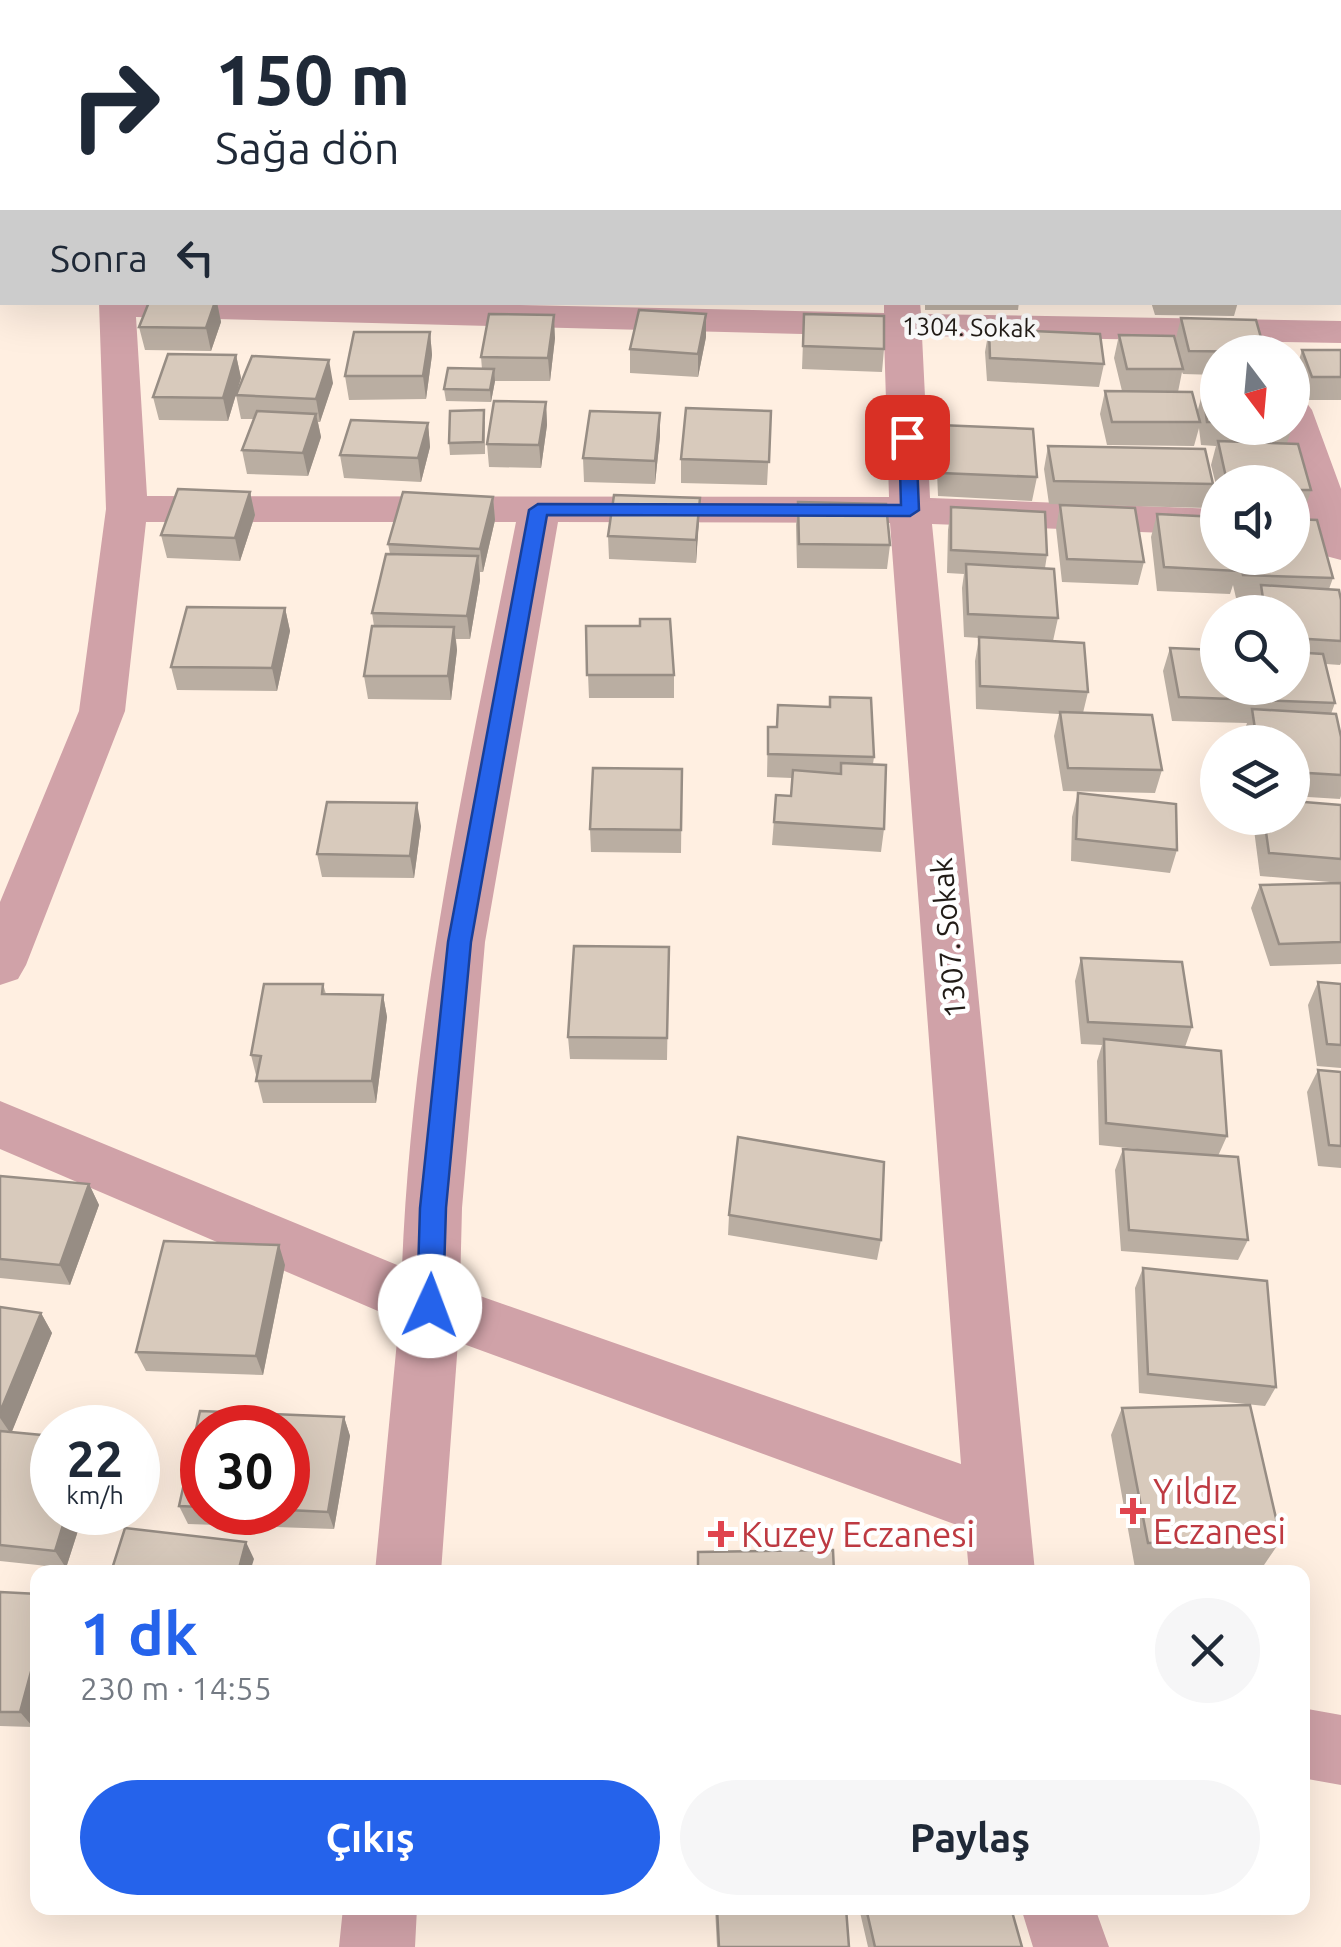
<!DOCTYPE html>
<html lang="tr">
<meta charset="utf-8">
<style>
body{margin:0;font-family:Ubuntu,sans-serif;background:#f6f6f7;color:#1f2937;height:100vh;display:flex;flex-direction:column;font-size:38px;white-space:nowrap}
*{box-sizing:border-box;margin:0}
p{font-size:32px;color:#747a83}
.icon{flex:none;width:55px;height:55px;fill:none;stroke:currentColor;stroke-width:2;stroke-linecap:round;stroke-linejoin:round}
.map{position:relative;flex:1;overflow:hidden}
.drawer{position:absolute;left:30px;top:1565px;width:1280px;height:350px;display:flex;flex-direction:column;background:#fff;border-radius:20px;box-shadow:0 10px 40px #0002}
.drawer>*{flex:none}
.hud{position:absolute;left:0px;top:0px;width:1342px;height:305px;box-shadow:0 10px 40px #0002;background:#fff;color:#1f2937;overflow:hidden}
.needle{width:65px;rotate:164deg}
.fabs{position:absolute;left:1200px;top:335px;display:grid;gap:20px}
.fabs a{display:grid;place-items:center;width:110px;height:110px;border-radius:50%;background:#fff;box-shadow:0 10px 40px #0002;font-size:50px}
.speed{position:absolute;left:30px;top:1405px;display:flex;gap:20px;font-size:50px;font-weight:700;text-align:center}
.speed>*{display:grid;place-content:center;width:130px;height:130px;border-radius:50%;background:#fff;box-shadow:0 10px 40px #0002;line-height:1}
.speed small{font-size:25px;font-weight:400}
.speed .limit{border:15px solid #d22;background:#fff;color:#111}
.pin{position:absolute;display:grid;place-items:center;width:85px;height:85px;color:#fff;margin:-42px;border-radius:20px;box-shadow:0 5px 15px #0006}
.me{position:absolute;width:110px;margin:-55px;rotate:2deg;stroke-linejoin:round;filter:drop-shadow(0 0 8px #0008)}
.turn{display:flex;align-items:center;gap:35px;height:210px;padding:0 50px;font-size:45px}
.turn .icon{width:130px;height:130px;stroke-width:2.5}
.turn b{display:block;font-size:70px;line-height:85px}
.then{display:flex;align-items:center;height:95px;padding:0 50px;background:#0003;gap:20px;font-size:38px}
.round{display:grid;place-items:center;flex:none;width:105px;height:105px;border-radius:52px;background:#f6f6f7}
.head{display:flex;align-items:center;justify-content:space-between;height:170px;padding:0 50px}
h1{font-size:60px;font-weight:700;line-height:75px;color:#2563eb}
.primary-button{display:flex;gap:20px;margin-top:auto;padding:20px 50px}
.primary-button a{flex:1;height:115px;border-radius:60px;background:#2563eb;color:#fff;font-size:40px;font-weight:700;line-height:115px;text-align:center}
.primary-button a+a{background:#f6f6f7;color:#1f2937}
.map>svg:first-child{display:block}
</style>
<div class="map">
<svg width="1341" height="1947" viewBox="0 0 1341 1947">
<rect width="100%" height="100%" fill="#ffefe1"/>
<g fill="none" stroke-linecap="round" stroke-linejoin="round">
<path fill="#d0a2a8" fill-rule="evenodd" d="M107 0H137V2H107Z
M588 0H618V2H588Z
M874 0H904V2H874Z
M1134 0H1164L1165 2H1135Z
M99 302H386L884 313V302H920L921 314 1341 321V343L922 336 930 498 1218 509V535L932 524 1035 1572H969L965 1528 458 1342 441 1572H375L399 1320 0 1149V1101L402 1267C412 1014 467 769 516 522H146L125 711 26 965 18 979 0 985V902L79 711 106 509ZM136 317 884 336 889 497 147 496ZM558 522 890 523 961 1464 460 1289 462 1208 485 942Z
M1292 398 1306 402 1312 410 1341 489V560L1326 556 1320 547 1278 428H1292Z
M1302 1708 1341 1715V1785L1302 1778Z
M343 1908H417L415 1947H339Z
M1021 1908H1095L1109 1947H1033Z"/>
</g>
<path fill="#baaea2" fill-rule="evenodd" d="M1165 0H1228V2H1165Z
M1340 82 1341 84V275H1340Z
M149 302H217L221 322 211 351 145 350 139 327Z
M925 302H1019L1018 310H925Z
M1151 302H1238L1234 316 1155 315Z
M804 314 884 349 882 372 802 369Z
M1181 318 1218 352V375L1183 374 1182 372 1178 392 1197 413 1203 391 1218 392V428H1292L1287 443 1311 490 1304 513H1292V482H1218V493L1211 465 1216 446 1201 445 1199 428 1194 446 1107 445 1100 414 1105 391H1122L1114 358 1119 335 1175 341Z
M989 329 1104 364 1099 387 987 381 985 352Z
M430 332 432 355 426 399 349 400 345 376Z
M706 337 698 377 630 373V349Z
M555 338 550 381H495L491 402 446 401 444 389 482 369 481 357Z
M1302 350H1341V400H1305L1295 373Z
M236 355 241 378 228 421 159 420 153 397Z
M333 383 320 422H318L321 437 308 476 247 474 242 450 254 419H241L236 395Z
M546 402 547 425 541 468 489 467 487 444Z
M771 411 767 485 681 483V459Z
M660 413V436L655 484 584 482 583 458Z
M485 421V454L450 455 449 443Z
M428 423 430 447 421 482 344 478 340 455Z
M939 425 1037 477 1032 501 938 496 936 448Z
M1048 446 1213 484 1207 508 1049 504 1044 469Z
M250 492 255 515 240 561 167 558 161 535Z
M493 497 495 520 483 572H480V580L470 639H456L457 650 451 700 368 699 364 676 374 626 372 613 390 554 388 544Z
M700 498 696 563 609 559 608 536Z
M798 502 890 545 887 569 797 568 796 525Z
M1060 505 1144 562 1138 585 1062 582 1056 528Z
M951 507 1047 555 1045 568 1058 618 1053 641 1088 692 1083 713 1162 770 1155 793 1063 791 1054 736 1059 714 976 709 975 661 979 638 964 637 962 588 964 574 947 573 948 530Z
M1157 514 1218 558H1292L1333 578 1329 589 1341 600V663L1340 665 1326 664 1335 703 1331 714 1341 737V796L1340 799 1292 796V742H1246L1244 732 1247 723 1172 721 1163 671 1170 648 1292 688V612H1254L1253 608 1256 599 1236 598 1233 585 1230 594 1157 591 1151 537Z
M285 608 290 631 277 691 177 690 171 667Z
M586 626 674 675V698H589Z
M830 697 874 757 873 764 884 829 881 852 772 845 776 795 791 796 792 778 767 777 768 727H776L778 705 829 707Z
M682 769 681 853 591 852 590 829Z
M1078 793 1177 850 1170 873 1071 861 1072 817Z
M1341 805V883L1260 876 1253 822 1255 818H1292Z
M421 826 414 878 322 877 317 854Z
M1341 883V964L1270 966 1251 908 1260 885Z
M669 947 667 1060 570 1059 568 1037Z
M1081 958 1192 1027 1185 1047 1227 1136 1218 1156 1248 1240 1238 1260 1121 1251 1115 1170 1123 1149 1175 1153 1099 1145 1097 1061 1102 1045 1081 1044 1075 981Z
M1318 982 1341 984V1068L1317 1066 1308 1005Z
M323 984 326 994 383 995 387 1017 376 1103H263L251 1055Z
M1318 1070 1341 1072V1168L1318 1166 1307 1092Z
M0 1176 89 1184 99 1205 70 1285 0 1278Z
M729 1215 881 1240 877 1260 728 1235Z
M285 1265 263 1375 146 1371 136 1352Z
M1143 1268 1276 1387 1265 1406 1139 1393 1135 1288Z
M0 1307 41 1313 52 1333 11 1433 52 1512H84L66 1568 0 1561Z
M1122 1408 1281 1540 1264 1565 1135 1568 1111 1435Z
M200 1411 344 1417 350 1436 334 1529 188 1524 179 1506ZM202 1428H288V1512H202Z
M0 1592 38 1594V1711L33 1727 0 1726Z
M715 1908H846L849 1947H717Z
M859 1908H1011L1022 1947H868Z"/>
<path fill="#978d84" d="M215 302H217L221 322 211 351 206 328Z
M706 314V337L698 377V354Z
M554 315 555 338 550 381 548 358Z
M430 332 432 355 426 399 423 376Z
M236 355 241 378 228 421 223 398Z
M329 360 333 383 320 422 316 399Z
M494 369 495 381 491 402 490 390Z
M546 402 547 425 541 468 539 445Z
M660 413V436L655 484V461Z
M316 414 321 437 308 476 303 453Z
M428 423 430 447 421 482 418 458Z
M250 492 255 515 240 561 235 538Z
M493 497 495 520 483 572 480 549Z
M700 498 699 521 696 563V540Z
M478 556 480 580 470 639 467 616Z
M285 608 290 631 277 691 272 668Z
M454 627 457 650 451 700 448 676Z
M417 803 421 826 414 878 410 856Z
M383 995 387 1017 376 1103 372 1081Z
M89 1184 99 1205 70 1285 60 1265Z
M279 1245 285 1265 263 1375 256 1356Z
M41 1313 52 1333 11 1434 0 1418V1412Z
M344 1417 350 1436 334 1529 328 1512Z
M67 1512H84L66 1568 55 1551Z
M246 1542 254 1559 250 1572H238Z
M38 1646V1711L33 1727 20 1712Z"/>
<path fill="#d8cabc" stroke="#978d84" stroke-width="2.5" d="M508 0H574V2H508Z
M673 0H735V2H673Z
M1177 0H1228V2H1178Z
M1340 111H1341V153H1340Z
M149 302H215L206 328 139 327Z
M639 310 706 314 698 354 630 349Z
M489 314 554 315 548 358 481 357Z
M804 314 884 316V349L803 346Z
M1181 318 1256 320 1265 352 1189 351Z
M989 329 1100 334 1104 364 990 358Z
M354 332H430L423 376H345Z
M1119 335 1174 336 1183 369H1127Z
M1302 350H1341V377H1312Z
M168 354 236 355 223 398 153 397Z
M252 356 329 360 316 399 236 395Z
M448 368 494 369 490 390 444 389Z
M1105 391 1192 392 1200 422H1112Z
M1203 391 1218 392V422H1207Z
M494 401 546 402 539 445 487 444Z
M686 408 771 411 769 462 681 459Z
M484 410 483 442 449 443 450 411Z
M257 411 316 414 303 453 242 450Z
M590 411 660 413 655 461 583 458Z
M351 420 428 423 418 458 340 455Z
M939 425 1033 429 1037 477 941 473Z
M1218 441 1298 444 1311 490H1292V482H1227Z
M1048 446 1205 449 1213 484 1054 481Z
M178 489 250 492 235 538 161 535Z
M403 492 493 497 480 549 388 544Z
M614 495 700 498 696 540 608 536Z
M798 502 886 504 890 545 799 544Z
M1060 505 1135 508 1144 562 1067 559Z
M951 507 1045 512 1047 555 951 550Z
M1157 514 1218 517V558H1235L1237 571 1164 567Z
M1292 519 1317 520 1333 578 1243 575 1239 558H1292Z
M386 554 478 556 467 616 372 613Z
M966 564 1054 569 1058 618 968 614Z
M1261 585 1339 590 1341 600V641L1292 638V612H1265Z
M187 607 285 608 272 668 171 667Z
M640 619H670L674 675H587L586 626H640Z
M372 626 454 627 448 676H364Z
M979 637 1084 643 1088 692 980 686Z
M1170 648 1218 650V688H1292V652L1323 654 1335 703 1179 697Z
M830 697 871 698 874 757 768 754V727H777L778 705 830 707Z
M1252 709 1336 714 1341 737V775L1292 772V742H1257Z
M1060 712 1152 715 1162 770 1068 768Z
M841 763 886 765 884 829 774 822 776 795 791 796 793 770 841 774Z
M593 768 682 769 681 830 590 829Z
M1078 793 1176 804 1177 850 1076 839Z
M1292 801 1341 805V859L1269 853 1264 818H1292Z
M327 802 417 803 410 856 317 854Z
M1341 883V942L1279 944 1260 885Z
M574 946 669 947 667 1038 568 1037Z
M1081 958 1182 962 1192 1027 1088 1022Z
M1318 982 1341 984V1045L1327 1044Z
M264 984H323L322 994 383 995 372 1081H256L261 1056 251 1055Z
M1104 1039 1221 1051 1227 1136 1106 1123Z
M1318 1070 1341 1072V1146L1329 1145Z
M738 1137 884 1162 881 1240 729 1215Z
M1123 1149 1238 1157 1248 1240 1129 1230Z
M0 1176 89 1184 60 1265 0 1259Z
M164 1241 279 1245 256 1356 136 1352Z
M1143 1268 1267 1281 1276 1387 1148 1374Z
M0 1307 41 1313 0 1412Z
M1250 1405 1281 1540 1148 1543 1122 1408Z
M200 1411 344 1417 328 1512 288 1510V1428H202V1507L179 1506Z
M0 1431 52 1436V1512H67L55 1551 0 1545Z
M125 1528 246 1542 238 1572H111Z
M833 1550 834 1572H698V1552Z
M0 1592 38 1594V1646L20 1712H0Z
M717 1908H846L849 1947H719Z
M866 1908H1011L1022 1947H875Z"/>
<path fill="#2563eb" stroke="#184099" stroke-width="2.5" d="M907 432 916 437 919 510 910 516 547 515 471 942 446 1208 443 1306 439 1314 430 1317 421 1314 417 1306 420 1208 448 942 529 510 538 504 901 505 899 437Z"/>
<g fill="#e0444e" stroke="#fff" stroke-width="4">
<path d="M1128 1496h10v10h10v10h-10v10h-10v-10h-10v-10h10z"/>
<path d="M716 1519h10v10h10v10h-10v10h-10v-10h-10v-10h10z"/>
</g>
<g text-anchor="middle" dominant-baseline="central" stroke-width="9" stroke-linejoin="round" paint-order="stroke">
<g font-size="25" fill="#221c17" stroke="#fff">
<text transform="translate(969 327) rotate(1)">1304. Sokak</text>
</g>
<g font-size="30" fill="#221c17" stroke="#fff">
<text transform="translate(948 938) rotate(-95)">1307. Sokak</text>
</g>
<g font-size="35" fill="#be3a42" stroke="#fff" text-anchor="start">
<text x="1153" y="1491">Yıldız<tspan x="1153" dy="40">Eczanesi</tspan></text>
<text x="741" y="1534">Kuzey Eczanesi</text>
</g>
</g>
</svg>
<div class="fabs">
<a><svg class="needle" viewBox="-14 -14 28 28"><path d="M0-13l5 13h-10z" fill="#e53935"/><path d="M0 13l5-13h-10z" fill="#747a83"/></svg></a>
<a><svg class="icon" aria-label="sound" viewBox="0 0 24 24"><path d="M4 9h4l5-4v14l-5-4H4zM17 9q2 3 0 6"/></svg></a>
<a><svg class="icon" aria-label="search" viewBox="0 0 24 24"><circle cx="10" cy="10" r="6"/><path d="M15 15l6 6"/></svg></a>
<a><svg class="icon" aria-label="layers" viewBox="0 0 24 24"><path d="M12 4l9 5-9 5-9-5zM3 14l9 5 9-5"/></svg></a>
</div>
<div class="speed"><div>22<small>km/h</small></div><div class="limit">30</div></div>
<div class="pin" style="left:907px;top:437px;background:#d93025"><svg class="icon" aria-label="arrive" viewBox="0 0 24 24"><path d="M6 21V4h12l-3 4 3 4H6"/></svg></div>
<svg class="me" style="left:430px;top:1306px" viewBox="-20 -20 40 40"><circle r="19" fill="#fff"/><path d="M0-13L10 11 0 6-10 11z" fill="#2563eb"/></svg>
<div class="hud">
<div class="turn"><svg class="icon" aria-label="right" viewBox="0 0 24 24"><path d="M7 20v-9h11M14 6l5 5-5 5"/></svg><div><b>150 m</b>Sağa dön</div></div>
<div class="then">Sonra<svg class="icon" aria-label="left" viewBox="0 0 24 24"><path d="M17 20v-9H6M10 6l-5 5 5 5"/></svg></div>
</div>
<section class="drawer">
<div class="head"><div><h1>1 dk</h1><p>230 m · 14:55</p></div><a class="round"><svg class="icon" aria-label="close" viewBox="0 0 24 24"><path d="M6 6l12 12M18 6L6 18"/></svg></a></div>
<div class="primary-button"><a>Çıkış</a><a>Paylaş</a></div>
</section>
</div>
